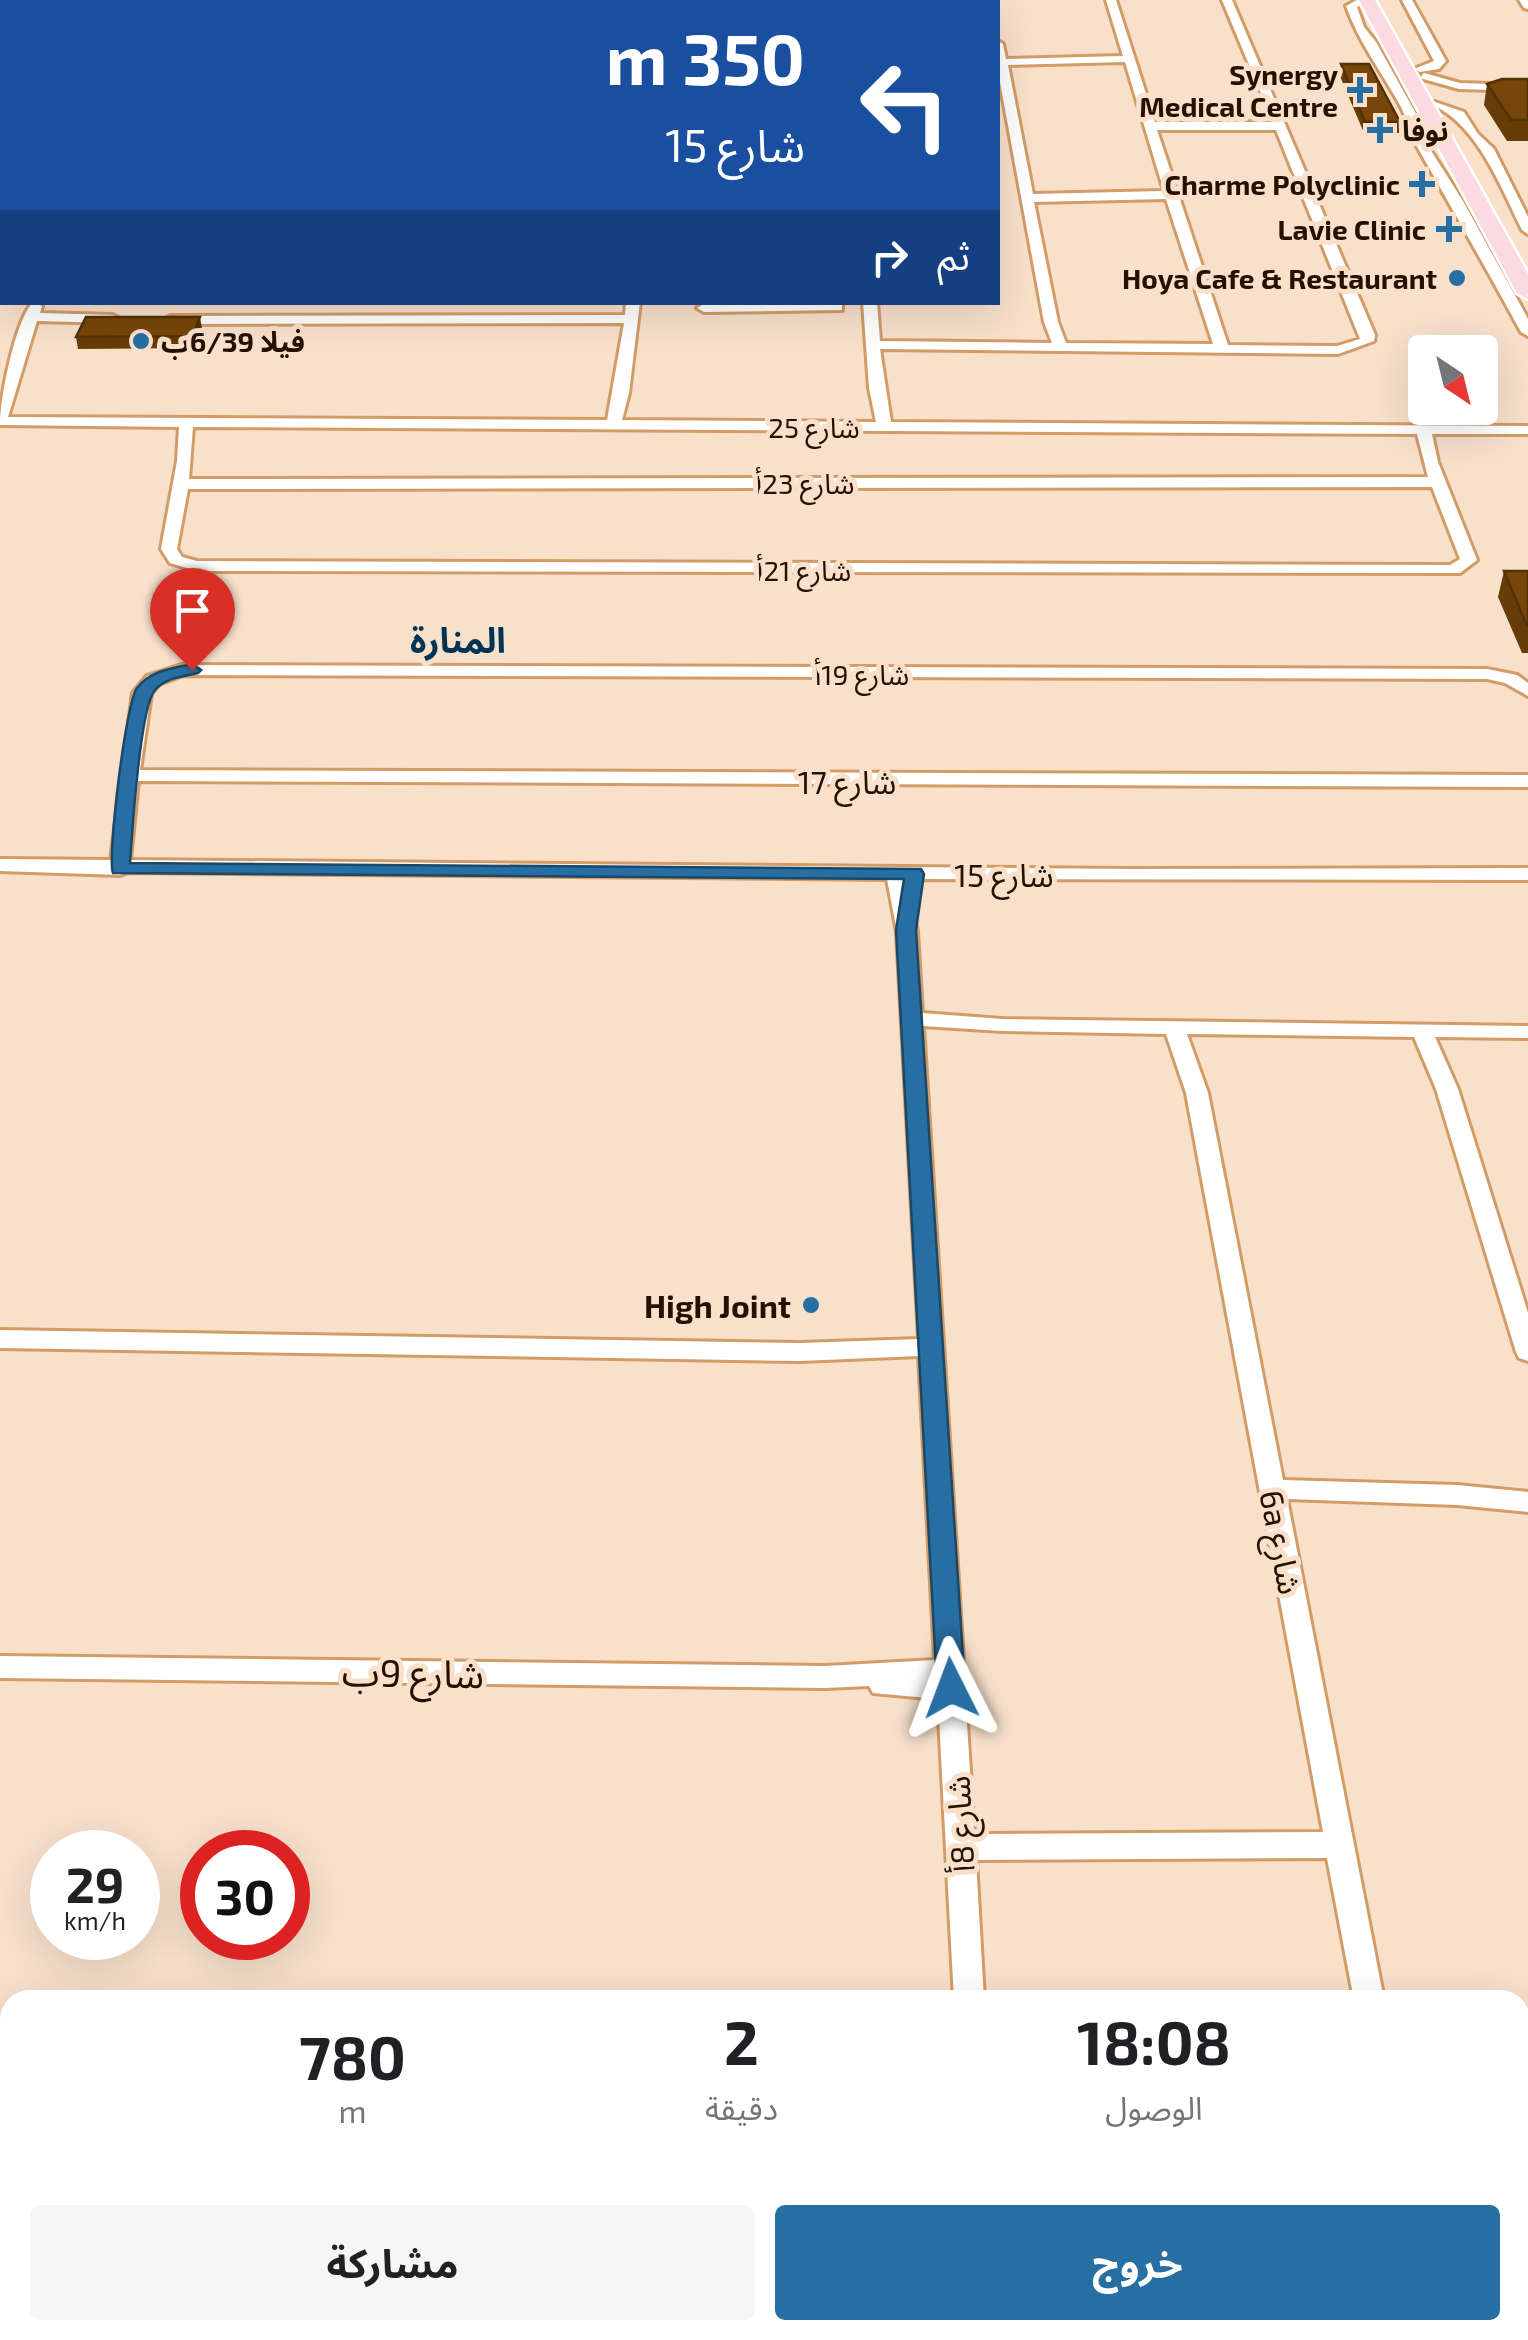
<!DOCTYPE html>
<html lang="ar">
<meta charset="utf-8">
<style>
body{margin:0;font-family:"Exo 2","Noto Sans Arabic",sans-serif;background:#f6f6f6;color:#202124;direction:rtl;height:100vh;display:flex;flex-direction:column;font-size:38px;white-space:nowrap}
*{box-sizing:border-box;margin:0}
p{font-size:32px;color:#757577}
.icon{flex:none;width:55px;height:55px;fill:none;stroke:currentColor;stroke-width:2;stroke-linecap:round;stroke-linejoin:round}
.map{position:relative;flex:1;overflow:hidden;direction:ltr}
.sheet{position:absolute;left:0px;top:1990px;width:1530px;height:350px;display:flex;flex-direction:column;background:#fff;border-radius:30px 30px 0 0;box-shadow:0 10px 40px #0002;direction:rtl}
.sheet>*{flex:none}
.hud{position:absolute;left:0px;top:0px;width:1000px;height:305px;box-shadow:0 10px 40px #0002;direction:rtl;background:#1a4fa0;color:#fff;overflow:hidden}
.needle{width:65px;rotate:145deg}
.tools{position:absolute;left:1408px;top:335px;display:grid;gap:20px}
.tools a{display:grid;place-items:center;width:90px;height:90px;border-radius:10px;background:#fff;box-shadow:0 10px 40px #0002;font-size:50px}
.speed{position:absolute;left:30px;top:1830px;display:flex;gap:20px;font-size:50px;font-weight:700;text-align:center}
.speed>*{display:grid;place-content:center;width:130px;height:130px;border-radius:50%;background:#fff;box-shadow:0 10px 40px #0002;line-height:1}
.speed small{font-size:25px;font-weight:400}
.speed .limit{border:15px solid #d22;background:#fff;color:#111}
.pin{position:absolute;display:grid;place-items:center;width:85px;height:85px;color:#fff;margin:-102px -42px;border-radius:50% 50% 50% 0;rotate:-45deg;box-shadow:0 0 10px #0007}
.pin .icon{rotate:45deg}
.me{position:absolute;width:110px;margin:-55px;rotate:357deg;stroke-linejoin:round;filter:drop-shadow(0 0 8px #0008)}
.turn{display:flex;align-items:center;gap:35px;height:210px;padding:0 30px;font-size:45px}
.turn .icon{width:130px;height:130px;stroke-width:2.5}
.turn b{display:block;font-size:70px;line-height:85px}
.then{display:flex;align-items:center;height:95px;padding:0 30px;background:#0003;gap:20px;font-size:38px}
.eta{display:flex;justify-content:space-evenly;align-items:center;height:170px;text-align:center}
.eta b{font-size:60px;font-weight:700;line-height:70px}
.action{display:flex;gap:20px;margin-top:auto;padding:20px 30px}
.action a{flex:1;height:115px;border-radius:10px;background:#276ea2;color:#fff;font-size:40px;font-weight:700;line-height:115px;text-align:center}
.action a+a{background:#f6f6f6;color:#202124}
.map>svg:first-child{display:block}
</style>
<div class="map">
<svg width="1528" height="2340" viewBox="0 0 1528 2340">
<rect width="100%" height="100%" fill="#f8e0cb"/>
<g fill="none" stroke-linecap="round" stroke-linejoin="round">
<defs>
<path id="street" d="M847 0H857V2H847Z
M984 0H994L995 2H985Z
M1106 0H1116L1155 122H1273L1222 0H1232L1375 335 1374 341 1338 354 880 349 891 422 1528 426V434H1432L1438 462 1477 560 1460 573 196 571 170 563 161 549 177 461 179 427 0 425C0 398 15 321 33 302L42 306 40 313 113 315 120 319 113 323 37 321 8 417 607 420 624 323 170 324 163 320 170 316 625 315 626 302H640L629 393 622 420 876 422 869 388 863 302H877L880 341 1052 343 1044 322 998 71V41L1003 44 1006 59 1123 56ZM1125 62 1164 191 1033 194 1008 65ZM1157 130H1276L1360 339 1337 346 1228 345ZM1166 199 1213 344 1066 343 1058 322 1034 202ZM193 427 1417 434 1428 477 189 479ZM1432 487 1460 559 1450 565 197 561 182 557 177 549 188 489Z
M1357 0H1372L1357 7 1364 27 1376 42 1419 119 1428 146 1463 201 1528 319V336L1521 332C1488 271 1453 211 1419 150 1411 137 1408 121 1401 107 1383 74 1358 41 1346 6Z
M1402 0H1412L1446 61 1439 69 1420 72 1414 69 1434 61Z
M1519 0H1528V9L1524 8Z
M0 33H2V39H0Z
M1424 73 1460 83 1528 85V91L1459 89 1420 78Z
M0 80H2V86H0Z
M1435 102 1464 112 1478 134 1494 149 1528 217V234L1522 230C1501 187 1478 127 1435 106Z
M0 131 2 132V138L0 139Z
M837 303 842 304V310L704 312 697 308 704 304Z
M181 665 1487 669 1517 675 1528 683V696L1505 683 1487 679 183 675 159 684 151 694 140 770 1528 775V787L138 781 130 860 1130 869 1528 868V880L907 879 917 932 922 1013 1002 1019 1528 1026V1038L1435 1037 1458 1089 1528 1313V1361L1519 1358 1516 1352 1436 1089 1414 1037 1187 1034 1208 1093 1283 1480 1457 1485 1528 1492V1512L1457 1505 1287 1499 1384 2000H1354L1327 1858 976 1860 984 2000H954L938 1699 873 1693 869 1686 825 1688 0 1678V1656L825 1666 935 1660 919 1356 800 1361 0 1348V1330L800 1343 919 1339 897 932 887 879 128 872 120 875 0 871V859L111 860 133 693 147 676ZM923 1026 1002 1031 1166 1034 1186 1093 1323 1832 974 1834Z
M0 2101H10V2131H0Z
M519 2330H553V2340H519Z
M971 2330H1005L1006 2340H972Z
M1414 2330H1448L1450 2340H1416Z"/>
<path id="primary" d="M1359 0H1375L1528 274V299L1517 293Z"/>
</defs>
<use href="#street" stroke="#d39c67" stroke-width="6"/>
<use href="#primary" stroke="#fff" stroke-width="5"/>
<use href="#street" fill="#fff" fill-rule="evenodd"/>
<use href="#primary" fill="#fcdae1" fill-rule="evenodd"/>
</g>
<path fill="#663c07" d="M1341 64 1400 122 1399 133H1364L1339 74Z
M1528 79V141H1507L1484 105 1487 84Z
M202 329 194 348 78 349 76 337Z
M1504 571H1528V653H1522L1498 597Z"/>
<path fill="#533106" d="M200 317 202 329 194 348 192 336Z"/>
<path fill="#774608" stroke="#533106" stroke-width="2.5" d="M1341 64H1369L1400 122H1365Z
M1502 79H1528V120H1511L1487 84Z
M86 317H200L192 336 76 337Z
M1504 571H1528V626H1527Z"/>
<path fill="#276ea2" stroke="#194869" stroke-width="2.5" d="M192 664 201 670 198 673C182 677 167 677 155 690 140 707 132 834 130 863L921 869 924 874 916 930 965 1688 961 1697 951 1700 941 1697 937 1688 896 930 904 879 113 873C107 857 126 702 137 688 151 670 171 669 192 664Z"/>
<g fill="#276ea2" stroke="#f8e0cb" stroke-width="4">
<path d="M1355 75h10v10h10v10h-10v10h-10v-10h-10v-10h10z"/>
<path d="M1375 115h10v10h10v10h-10v10h-10v-10h-10v-10h10z"/>
<path d="M1417 169h10v10h10v10h-10v10h-10v-10h-10v-10h10z"/>
<path d="M1444 214h10v10h10v10h-10v10h-10v-10h-10v-10h10z"/>
<circle cx="1457" cy="278" r="10"/>
<circle cx="141" cy="341" r="10"/>
<circle cx="811" cy="1305" r="10"/>
</g>
<g text-anchor="middle" dominant-baseline="central" stroke-width="10" stroke-linejoin="round" paint-order="stroke">
<g font-size="28" font-weight="bold" fill="#251100" stroke="#f8e0cb" text-anchor="end">
<text x="1338" y="74">Synergy<tspan x="1338" dy="32">Medical Centre</tspan></text>
<text x="1402" y="130" text-anchor="start">نوفا</text>
<text x="1400" y="184">Charme Polyclinic</text>
<text x="1426" y="229">Lavie Clinic</text>
<text x="1437" y="278">Hoya Cafe &amp; Restaurant</text>
<text x="161" y="341" text-anchor="start">فيلا 6/39ب</text>
</g>
<g font-size="28" fill="#251100" stroke="#f8e0cb">
<text x="814" y="427">شارع 25</text>
<text x="805" y="483">شارع 23أ</text>
<text x="804" y="570">شارع 21أ</text>
<text x="862" y="674">شارع 19أ</text>
</g>
<g font-size="32" fill="#251100" stroke="#f8e0cb">
<text x="847" y="781">شارع 17</text>
<text x="1004" y="874">شارع 15</text>
<text transform="translate(1282 1542) rotate(79)">6a شارع</text>
<text transform="translate(959 1824) rotate(-93)">شارع 8أ</text>
</g>
<g font-size="32" font-weight="bold" fill="#251100" stroke="#f8e0cb" text-anchor="end">
<text x="791" y="1305">High Joint</text>
</g>
<g font-size="35" font-weight="bold" fill="#003356" stroke="#f8e0cb">
<text x="458" y="639">المنارة</text>
</g>
<g font-size="38" fill="#251100" stroke="#f8e0cb">
<text transform="translate(413 1672) rotate(1)">شارع 9ب</text>
</g>
</g>
</svg>
<div class="tools">
<a><svg class="needle" viewBox="-14 -14 28 28"><path d="M0-13l5 13h-10z" fill="#e53935"/><path d="M0 13l5-13h-10z" fill="#757577"/></svg></a>
</div>
<div class="speed"><div>29<small>km/h</small></div><div class="limit">30</div></div>
<div class="pin" style="left:192px;top:670px;background:#d93025"><svg class="icon" aria-label="arrive" viewBox="0 0 24 24"><path d="M6 21V4h12l-3 4 3 4H6"/></svg></div>
<svg class="me" style="left:951px;top:1688px" viewBox="-20 -20 40 40"><path d="M0-17L14 15 0 8-14 15z" fill="#276ea2" stroke="#fff" stroke-width="4"/></svg>
<div class="hud">
<div class="turn"><svg class="icon" aria-label="left" viewBox="0 0 24 24"><path d="M17 20v-9H6M10 6l-5 5 5 5"/></svg><div><b>350 m</b>شارع 15</div></div>
<div class="then">ثم<svg class="icon" aria-label="right" viewBox="0 0 24 24"><path d="M7 20v-9h11M14 6l5 5-5 5"/></svg></div>
</div>
<section class="sheet">
<div class="eta">
<div><b>18:08</b><p>الوصول</p></div>
<div><b>2</b><p>دقيقة</p></div>
<div><b>780</b><p>m</p></div>
</div>
<div class="action"><a>خروج</a><a>مشاركة</a></div>
</section>
</div>
